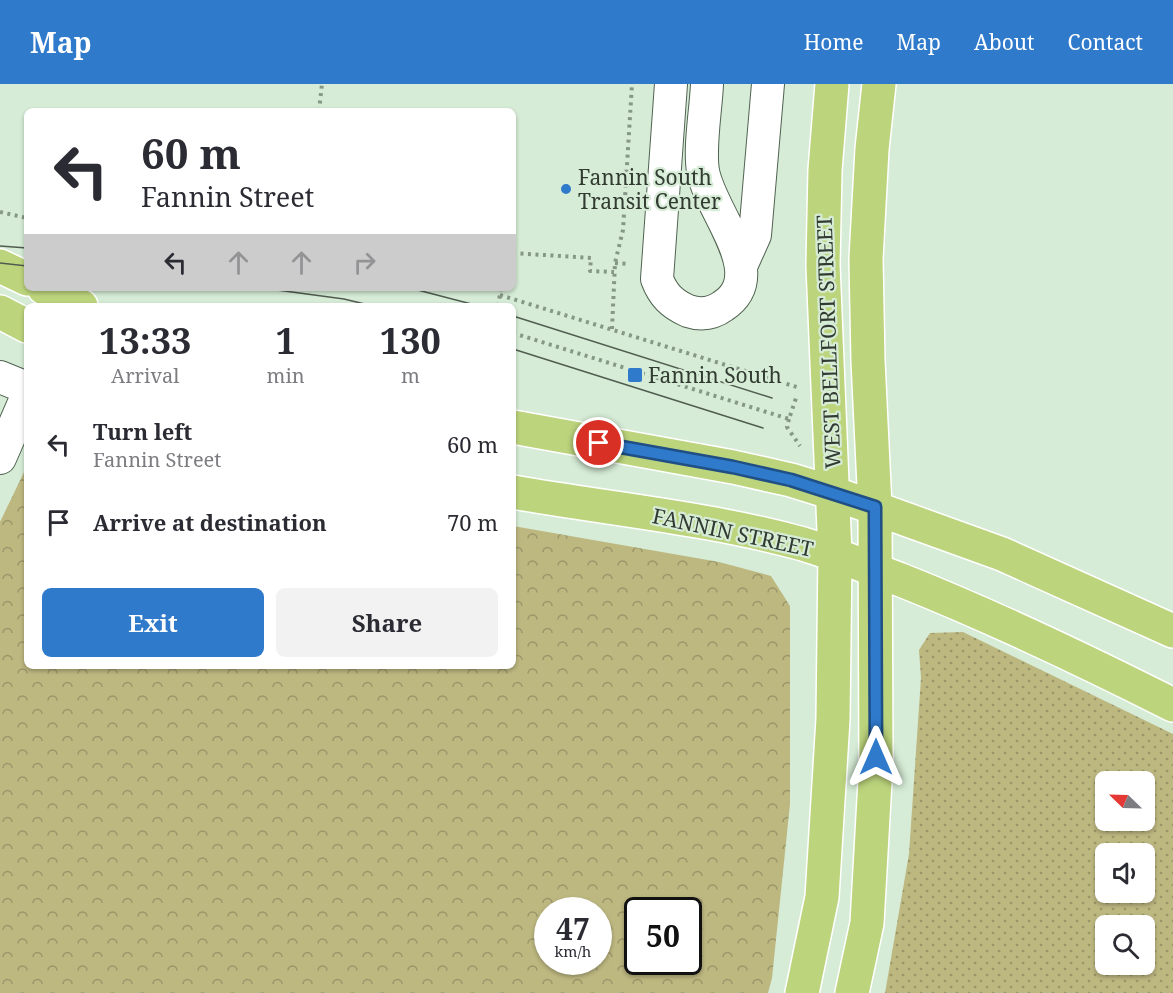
<!DOCTYPE html>
<style>
body{margin:0;font-family:"Noto Serif",serif;background:#f2f2f3;color:#2b2b33;height:100vh;display:flex;flex-direction:column;font-size:22px;white-space:nowrap}
*{box-sizing:border-box;margin:0}
p{font-size:20px;color:#7c7c81}
.icon{flex:none;width:33px;height:33px;fill:none;stroke:currentColor;stroke-width:2;stroke-linecap:round;stroke-linejoin:round}
.map{position:relative;flex:1;overflow:hidden}
.side{position:absolute;left:24px;top:219px;width:492px;height:366px;display:flex;flex-direction:column;background:#fff;border-radius:9px;box-shadow:0 2px 4px #0004}
.side>*{flex:none}
.banner{position:absolute;left:24px;top:24px;width:492px;height:183px;border-radius:9px;box-shadow:0 2px 4px #0004;background:#fff;color:#2b2b33;overflow:hidden}
.needle{width:39px;rotate:293deg}
.controls{position:absolute;left:1095px;top:687px;display:grid;gap:12px}
.controls a{display:grid;place-items:center;width:60px;height:60px;border-radius:9px;background:#fff;box-shadow:0 2px 4px #0004;font-size:30px}
.speed{position:absolute;left:534px;top:813px;display:flex;gap:12px;font-size:30px;font-weight:700;text-align:center}
.speed>*{display:grid;place-content:center;width:78px;height:78px;border-radius:50%;background:#fff;box-shadow:0 2px 4px #0004;line-height:1}
.speed small{font-size:15px;font-weight:400}
.speed .limit{border:3px solid #111;border-radius:9px;background:#fff;color:#111}
.pin{position:absolute;display:grid;place-items:center;width:51px;height:51px;color:#fff;margin:-26px;border:3px solid #fff;border-radius:50%;box-shadow:0 2px 6px #0007}
.me{position:absolute;width:66px;margin:-33px;rotate:0deg;stroke-linejoin:round;filter:drop-shadow(0 0 4px #0008)}
.turn{display:flex;align-items:center;gap:21px;height:126px;padding:0 18px;font-size:27px}
.turn .icon{width:78px;height:78px;stroke-width:2.5}
.turn b{display:block;font-size:42px;line-height:51px}
.lanes{display:flex;align-items:center;height:57px;padding:0 18px;background:#0003;justify-content:center;gap:30px;direction:ltr}
.lanes .off{opacity:.35}
.eta{display:flex;justify-content:space-evenly;align-items:center;height:102px;text-align:center}
.eta b{font-size:36px;font-weight:700;line-height:42px}
.cta{display:flex;gap:12px;margin-top:auto;padding:12px 18px}
.cta a{flex:1;height:69px;border-radius:9px;background:#2f7acb;color:#fff;font-size:24px;font-weight:700;line-height:69px;text-align:center}
.cta a+a{background:#f2f2f3;color:#2b2b33}
ul{padding:0;list-style:none}
li{display:flex;align-items:center;gap:18px;height:78px;padding:0 18px}
li div{flex:1}
li b{display:block;font-size:22px}
li em{font-style:normal}
header{display:flex;align-items:center;gap:36px;box-sizing:border-box;height:84px;padding:0 30px;background:#2f7acb;color:#fff}
header strong{font-size:28px}
nav{display:flex;gap:33px;margin-inline-start:auto;font-size:21px}
.map>svg:first-child{display:block}
</style>
<header>
<strong>Map</strong>
<nav><a>Home</a><a>Map</a><a>About</a><a>Contact</a></nav>
</header>
<div class="map">
<svg width="1173" height="909" viewBox="0 0 1173 909">
<defs>
<pattern id="green-dots" width="8" height="8" patternUnits="userSpaceOnUse" patternTransform="scale(1.5)"><rect width="8" height="8" fill="#bdb780"/><path d="M2 2h.1M6 6h.1" fill="none" stroke="#9a9669" stroke-width="1.8" stroke-linecap="round"/></pattern>
<pattern id="forest-crowns" width="20" height="18" patternUnits="userSpaceOnUse" patternTransform="scale(1.5)"><rect width="20" height="18" fill="#bdb780"/><path d="M2 6a3 3 0 1 1 6 0M12 15a3 3 0 1 1 6 0" fill="none" stroke="#9a9669"/></pattern>
</defs>
<rect width="100%" height="100%" fill="#d6ecd6"/>
<path fill="url(#green-dots)" fill-rule="evenodd" d="M963 548 1173 650V909H885L909 770 921 594 919 566 930 549ZM1106 698H1144V736H1106ZM1106 770H1144V808H1106ZM1106 842H1144V880H1106Z"/>
<path fill="url(#forest-crowns)" fill-rule="evenodd" d="M27 382V582H513V442L719 478 771 492 790 522V720L772 894 768 909H0V438ZM548 826H598V878H548ZM638 826H688V878H638Z"/>
<g fill="none" stroke-linecap="round" stroke-linejoin="round">
<defs>
<path id="minor" d="M671 0 657 195C663 211 672 220 688 227 700 231 712 230 723 222 771 190 710 129 703 87 699 63 706 25 707 0
M742 180 755 151 768 0
M0 293 27 304
M0 374 27 312"/>
<path id="major" d="M0 182 27 195
M44 204 81 222
M0 228 27 242
M513 343 733 383 791 396 833 409 1002 470 1173 547
M513 408C609 425 709 434 803 460 836 470 869 484 901 496 994 533 1084 576 1173 621
M802 909 822 813 833 635 835 471 823 181 825 86 832 0
M852 909 867 839 876 679 875 423 868 277 866 175 872 65 879 0"/>
</defs>
<use href="#minor" stroke="#506351" stroke-width="34"/>
<use href="#major" stroke="#fff" stroke-width="36"/>
<path stroke="#879787" stroke-width="4" stroke-dasharray="3 4.5" stroke-linecap="butt" d="M319 27 322 0
M0 128 27 134
M513 169 591 174 590 187 614 188
M615 179 629 180
M500 211 800 304
M498 222 501 204
M612 245 615 179 623 146 632 0
M513 249 789 335 797 311
M789 335 787 343 800 362"/>
<use href="#minor" stroke="#fff" stroke-width="32"/>
<use href="#major" stroke="#bcd47c" stroke-width="33"/>
<path stroke="#515c51" stroke-width="1.5" d="M0 162 27 164
M0 179 27 182
M262 204 344 215 373 222
M410 204 479 222
M513 232 772 314
M513 265 763 344"/>
</g>
<g fill="none" stroke-linecap="round" stroke-linejoin="round">
<defs>
<path id="route" d="M599 359 733 383 791 396 875 423 876 673"/>
</defs>
<use href="#route" stroke="#1f4f84" stroke-width="15"/>
<use href="#route" stroke="#2f7acb" stroke-width="10"/>
</g>
<g fill="#2f7acb" stroke="#d6ecd6" stroke-width="2">
<circle cx="566" cy="105" r="6"/>
<rect x="627" y="283" width="16" height="16" rx="3"/>
</g>
<g text-anchor="middle" dominant-baseline="central" stroke-width="4.5" stroke-linejoin="round" paint-order="stroke">
<g font-size="21" fill="#323b32" stroke="#d6ecd6" text-anchor="start">
<text x="578" y="93">Fannin South<tspan x="578" dy="24">Transit Center</tspan></text>
<text x="648" y="291">Fannin South</text>
</g>
<g font-size="21" fill="#323b32" stroke="#d6ecd6">
<text transform="translate(828 258) rotate(-92)">WEST BELLFORT STREET</text>
<text transform="translate(733 448) rotate(12)">FANNIN STREET</text>
</g>
</g>
</svg>
<div class="controls">
<a><svg class="needle" viewBox="-14 -14 28 28"><path d="M0-13l5 13h-10z" fill="#e53935"/><path d="M0 13l5-13h-10z" fill="#7c7c81"/></svg></a>
<a><svg class="icon" aria-label="sound" viewBox="0 0 24 24"><path d="M4 9h4l5-4v14l-5-4H4zM17 9q2 3 0 6"/></svg></a>
<a><svg class="icon" aria-label="search" viewBox="0 0 24 24"><circle cx="10" cy="10" r="6"/><path d="M15 15l6 6"/></svg></a>
</div>
<div class="speed"><div>47<small>km/h</small></div><div class="limit">50</div></div>
<div class="pin" style="left:599px;top:359px;background:#d93025"><svg class="icon" aria-label="arrive" viewBox="0 0 24 24"><path d="M6 21V4h12l-3 4 3 4H6"/></svg></div>
<svg class="me" style="left:876px;top:673px" viewBox="-20 -20 40 40"><path d="M0-17L14 15 0 8-14 15z" fill="#2f7acb" stroke="#fff" stroke-width="4"/></svg>
<div class="banner">
<div class="turn"><svg class="icon" aria-label="left" viewBox="0 0 24 24"><path d="M17 20v-9H6M10 6l-5 5 5 5"/></svg><div><b>60 m</b>Fannin Street</div></div>
<div class="lanes"><svg class="icon" aria-label="left" viewBox="0 0 24 24"><path d="M17 20v-9H6M10 6l-5 5 5 5"/></svg><svg class="icon off" aria-label="ahead" viewBox="0 0 24 24"><path d="M12 20V5M6 11l6-6 6 6"/></svg><svg class="icon off" aria-label="ahead" viewBox="0 0 24 24"><path d="M12 20V5M6 11l6-6 6 6"/></svg><svg class="icon off" aria-label="right" viewBox="0 0 24 24"><path d="M7 20v-9h11M14 6l5 5-5 5"/></svg></div>
</div>
<section class="side">
<div class="eta">
<div><b>13:33</b><p>Arrival</p></div>
<div><b>1</b><p>min</p></div>
<div><b>130</b><p>m</p></div>
</div>
<ul>
<li><svg class="icon" aria-label="left" viewBox="0 0 24 24"><path d="M17 20v-9H6M10 6l-5 5 5 5"/></svg><div><b>Turn left</b><p>Fannin Street</p></div><em>60 m</em></li>
<li><svg class="icon" aria-label="arrive" viewBox="0 0 24 24"><path d="M6 21V4h12l-3 4 3 4H6"/></svg><div><b>Arrive at destination</b></div><em>70 m</em></li>
</ul>
<div class="cta"><a>Exit</a><a>Share</a></div>
</section>
</div>
